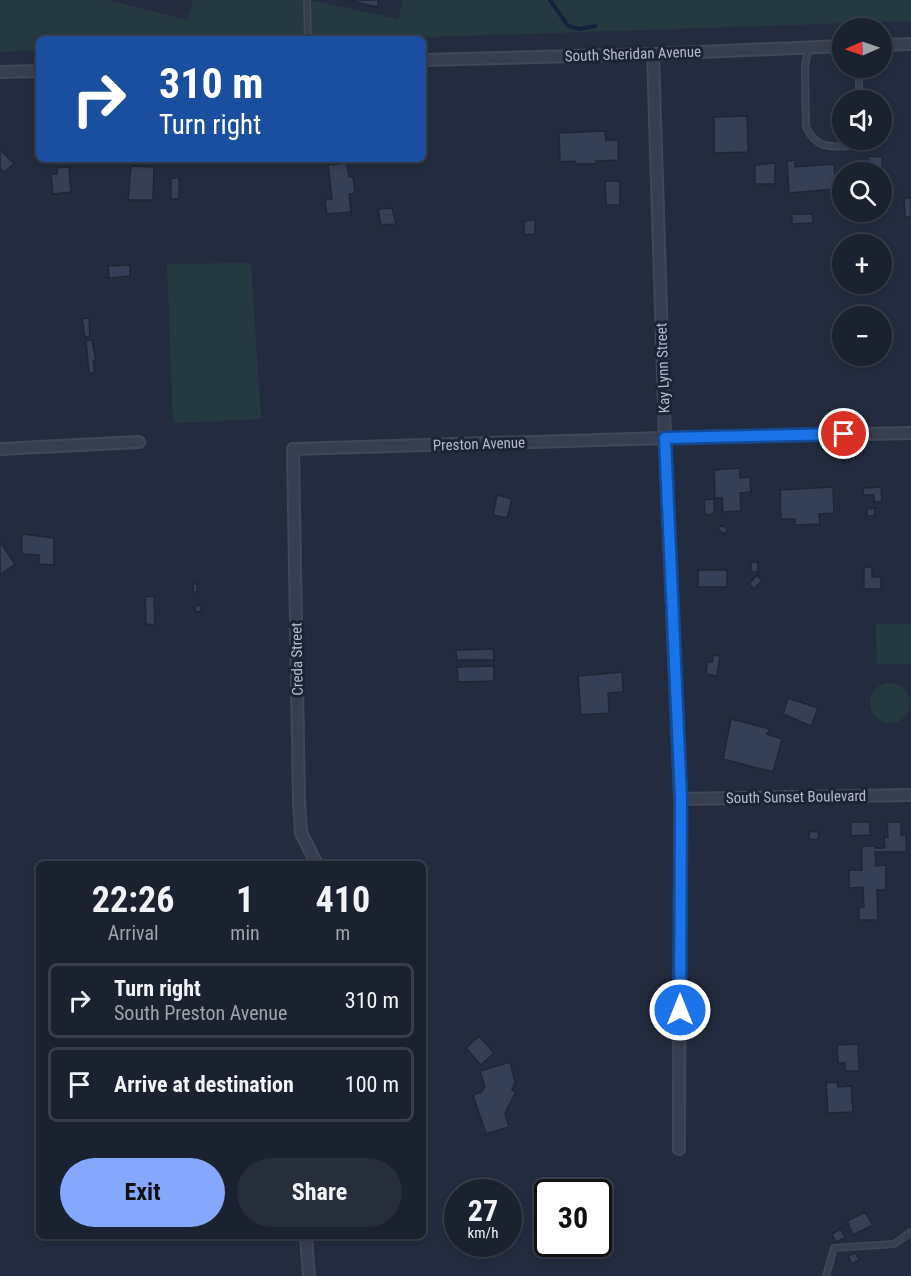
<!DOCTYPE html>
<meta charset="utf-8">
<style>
body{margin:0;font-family:"Roboto Condensed",sans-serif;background:#272e3b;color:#f1f3f6;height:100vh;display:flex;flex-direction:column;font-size:22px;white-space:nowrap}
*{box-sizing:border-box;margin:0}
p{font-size:20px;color:#9fa3aa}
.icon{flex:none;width:33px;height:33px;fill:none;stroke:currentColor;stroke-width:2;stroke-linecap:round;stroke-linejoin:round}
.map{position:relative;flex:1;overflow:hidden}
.panel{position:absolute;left:36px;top:861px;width:390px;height:378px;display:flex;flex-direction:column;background:#1a212f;border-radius:9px;box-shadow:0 3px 9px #0003,0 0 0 2px #383e4b}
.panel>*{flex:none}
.banner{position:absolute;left:36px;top:36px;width:390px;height:126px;border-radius:9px;box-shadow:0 3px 9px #0003,0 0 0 2px #383e4b;background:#1a4fa0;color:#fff;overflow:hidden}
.needle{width:39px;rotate:268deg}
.buttons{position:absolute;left:832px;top:18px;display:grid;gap:12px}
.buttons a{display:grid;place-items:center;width:60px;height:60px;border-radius:50%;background:#1a212f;box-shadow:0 3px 9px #0003,0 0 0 2px #383e4b;font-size:30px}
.speed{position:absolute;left:444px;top:1179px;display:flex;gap:12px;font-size:30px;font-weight:700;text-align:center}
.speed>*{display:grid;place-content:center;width:78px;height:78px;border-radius:50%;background:#1a212f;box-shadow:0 3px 9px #0003,0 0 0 2px #383e4b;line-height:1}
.speed small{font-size:15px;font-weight:400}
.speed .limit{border:3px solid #111;border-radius:9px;background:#fff;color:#111}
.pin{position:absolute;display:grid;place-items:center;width:51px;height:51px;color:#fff;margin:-26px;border:3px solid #fff;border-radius:50%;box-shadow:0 2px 6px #0007}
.me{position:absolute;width:66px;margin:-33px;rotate:0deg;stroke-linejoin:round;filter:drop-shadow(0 0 4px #0008)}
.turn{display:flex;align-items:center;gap:21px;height:126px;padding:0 24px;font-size:27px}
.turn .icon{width:78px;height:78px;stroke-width:2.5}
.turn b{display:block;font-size:42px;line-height:51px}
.eta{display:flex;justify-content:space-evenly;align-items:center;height:102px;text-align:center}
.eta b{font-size:36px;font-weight:700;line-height:42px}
.primary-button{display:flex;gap:12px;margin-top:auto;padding:12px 24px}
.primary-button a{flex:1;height:69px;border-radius:36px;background:#85a7fd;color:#111;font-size:24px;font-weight:700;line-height:69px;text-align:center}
.primary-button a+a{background:#272e3b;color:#f1f3f6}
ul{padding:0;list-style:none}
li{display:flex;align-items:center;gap:18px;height:75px;margin:0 12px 9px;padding:0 12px;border:3px solid #383e4b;border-radius:9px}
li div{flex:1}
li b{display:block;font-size:22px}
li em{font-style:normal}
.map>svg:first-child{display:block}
</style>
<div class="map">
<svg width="911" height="1276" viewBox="0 0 911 1276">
<rect width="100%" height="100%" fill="#232c3f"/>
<path fill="#253a40" d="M0 0H107L187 20 193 0H309L398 19 403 0H911V21L371 39H39V50L0 52Z
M251 263 261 419 173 423 167 264Z
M876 624H911V664H877Z
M870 703a20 20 0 1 1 40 0a20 20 0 1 1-40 0Z"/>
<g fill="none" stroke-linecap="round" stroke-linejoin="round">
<path stroke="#15223e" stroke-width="4" d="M550 0 568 26 580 29 595 26"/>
</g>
<path fill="#354056" stroke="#1e2636" stroke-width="1.5" d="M347 0H379L377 7Z
M747 116 748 152 714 153V117Z
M605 131 606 140H618V160L596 161V164H576L575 161 560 162 559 133Z
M0 150 14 163 5 172 0 169Z
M868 156 882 157 883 179 882 172H867Z
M69 159H114L69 164Z
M795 160V167L834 164 836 189 789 193 787 161Z
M347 163 349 177H353L355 193 349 194 351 212 327 214 325 200 332 199 328 165Z
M775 163V184H755V165Z
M131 166 154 167 153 200H128Z
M69 167 71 192 53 194 51 174H57V168Z
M171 178H179V199H171Z
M605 181H620V205H606Z
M882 195H885L886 208H882Z
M904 198H911V217H905Z
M392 208 396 224 381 225 378 209Z
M792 214H812L813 223 792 224Z
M535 220V234L524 235V221Z
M869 237H879L880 244H870Z
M130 265V276L109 278 108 266Z
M861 284H870L869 289 861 287Z
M89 318 90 337H85L82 319Z
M92 340 96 361H93L95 373H89L86 341Z
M855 356H871V364L856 363Z
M740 468V478L750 477 751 492 740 493 741 511 723 512 722 498H715L714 470Z
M833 487 834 513 819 514 820 524 795 525V519H781L780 490Z
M881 487 882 502H874V495H863V488Z
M497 495 512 499 507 518 493 515Z
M714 499V514L705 515 704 500Z
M875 508V516H867V509Z
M721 525 727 529 725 534 718 530Z
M22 534 54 538V565L39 564V555L22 554Z
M0 542 15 564 0 575Z
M751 562H758V572H751Z
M864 567H872V577H881V589H864Z
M698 570H727V587H698Z
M757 575 762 580 754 589 749 584Z
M193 583 197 584V592H193Z
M154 596 155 625 146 624 145 597Z
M201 605V612L195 611V606Z
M493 649 494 660H457L456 650Z
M713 655 720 656 717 676 706 674 707 662H712Z
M494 666V681L458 682 457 667Z
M622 672 623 692 608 693 609 713 581 715 578 676Z
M788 698 818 708 811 726 783 714Z
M731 719 770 729 767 734 782 739 773 772 723 759Z
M851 822H870V835L851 836Z
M887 822H901V835H906V852H875L876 866 886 865V890H877L878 920H859V908L864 907 863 887 849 888V870H862V846H875V848H885L884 837H888Z
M810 831 819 832 818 840 809 839Z
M479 1036 494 1053 481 1065 466 1048Z
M858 1044 859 1071H845V1063H838L837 1045Z
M510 1062 515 1082 512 1090 516 1092 505 1113 509 1127 486 1134 473 1095 481 1092 485 1087 480 1071Z
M837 1082 838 1087 851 1086 853 1112 828 1113 826 1083Z
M865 1212 873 1225 853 1235 847 1221Z
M841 1229 845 1238 836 1242 832 1234Z
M855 1253 859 1260 852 1264 848 1256Z"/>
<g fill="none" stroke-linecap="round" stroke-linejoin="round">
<defs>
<path id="lane" d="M307 0 308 39
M808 48 805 68 806 127C816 148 828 147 849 146L855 140
M859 68V100
M826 1276 834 1248 894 1244 911 1232"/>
<path id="street" d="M882 45 911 44
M653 54 665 438 680 799 679 1149
M423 60 653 54 843 46
M0 72 39 71
M0 449 139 442
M680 799 911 795
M317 864 301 833 299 801 293 449 665 438 911 433
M306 1236 309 1276"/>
</defs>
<use href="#lane" stroke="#404858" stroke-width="8"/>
<use href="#street" stroke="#404858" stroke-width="14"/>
<use href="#lane" stroke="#373f4f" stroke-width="5"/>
<use href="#street" stroke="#373f4f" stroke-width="10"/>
</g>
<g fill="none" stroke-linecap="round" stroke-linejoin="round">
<defs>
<path id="route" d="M680 1010 681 799 665 438 844 434"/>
</defs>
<use href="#route" stroke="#114b97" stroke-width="15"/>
<use href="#route" stroke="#1a73e8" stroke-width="10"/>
</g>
<g text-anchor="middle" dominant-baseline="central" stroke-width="6" stroke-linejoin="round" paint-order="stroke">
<g font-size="15" fill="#b3baca" stroke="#1c2434">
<text transform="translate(633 54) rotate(-2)">South Sheridan Avenue</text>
<text transform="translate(663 368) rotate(-92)">Kay Lynn Street</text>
<text transform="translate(479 444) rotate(-2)">Preston Avenue</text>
<text transform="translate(297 659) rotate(-91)">Creda Street</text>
<text transform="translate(796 797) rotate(-1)">South Sunset Boulevard</text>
</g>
</g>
</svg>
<div class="buttons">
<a><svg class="needle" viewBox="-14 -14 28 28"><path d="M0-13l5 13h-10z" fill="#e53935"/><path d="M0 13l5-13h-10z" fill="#9fa3aa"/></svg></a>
<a><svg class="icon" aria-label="sound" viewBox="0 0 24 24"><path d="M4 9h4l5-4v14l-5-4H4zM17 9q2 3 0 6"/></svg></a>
<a><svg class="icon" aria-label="search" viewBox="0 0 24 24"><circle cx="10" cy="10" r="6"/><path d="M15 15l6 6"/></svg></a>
<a>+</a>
<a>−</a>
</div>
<div class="speed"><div>27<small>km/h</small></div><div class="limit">30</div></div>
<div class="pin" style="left:844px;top:434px;background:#d93025"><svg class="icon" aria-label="arrive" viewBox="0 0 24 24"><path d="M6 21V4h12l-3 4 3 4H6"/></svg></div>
<svg class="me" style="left:680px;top:1010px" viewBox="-20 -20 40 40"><circle r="17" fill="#1a73e8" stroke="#fff" stroke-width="3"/><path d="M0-11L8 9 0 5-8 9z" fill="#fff"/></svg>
<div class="banner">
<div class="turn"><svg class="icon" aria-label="right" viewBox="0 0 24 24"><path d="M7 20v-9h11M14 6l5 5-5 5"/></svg><div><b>310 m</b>Turn right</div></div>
</div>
<section class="panel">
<div class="eta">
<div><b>22:26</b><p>Arrival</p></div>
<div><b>1</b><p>min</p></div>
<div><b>410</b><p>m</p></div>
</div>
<ul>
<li><svg class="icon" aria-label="right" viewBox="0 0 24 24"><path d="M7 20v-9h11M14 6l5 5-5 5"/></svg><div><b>Turn right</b><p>South Preston Avenue</p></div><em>310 m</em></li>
<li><svg class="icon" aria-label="arrive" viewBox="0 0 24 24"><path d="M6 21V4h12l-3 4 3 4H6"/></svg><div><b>Arrive at destination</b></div><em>100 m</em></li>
</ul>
<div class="primary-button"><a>Exit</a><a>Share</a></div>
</section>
</div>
